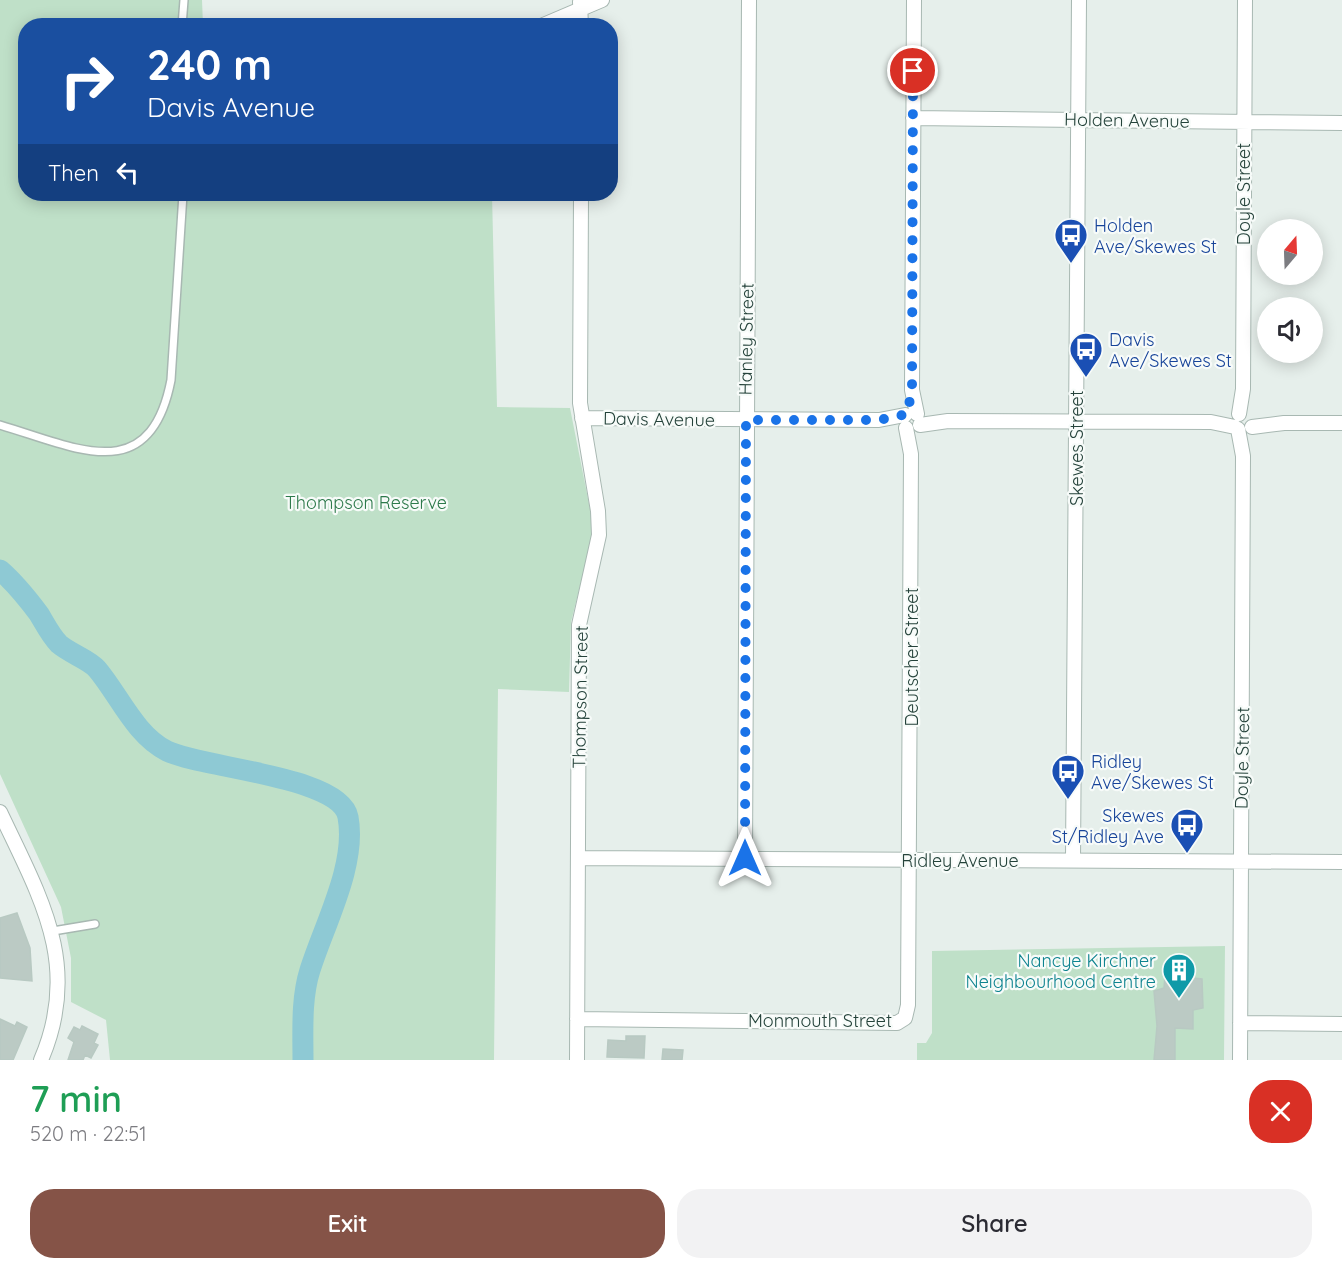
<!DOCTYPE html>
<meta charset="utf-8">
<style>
body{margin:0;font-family:Quicksand,sans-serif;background:#f2f2f3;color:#2b2b33;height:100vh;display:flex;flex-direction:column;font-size:22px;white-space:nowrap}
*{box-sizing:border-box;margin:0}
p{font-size:20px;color:#7c7c81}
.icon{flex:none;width:33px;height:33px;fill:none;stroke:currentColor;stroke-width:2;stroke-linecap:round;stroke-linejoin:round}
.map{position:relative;height:1060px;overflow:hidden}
.drawer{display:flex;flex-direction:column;background:#fff;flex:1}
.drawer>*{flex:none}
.hud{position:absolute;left:18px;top:18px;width:600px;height:183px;border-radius:24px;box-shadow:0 3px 15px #0003;background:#1a4fa0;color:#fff;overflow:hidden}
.needle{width:39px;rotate:19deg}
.fabs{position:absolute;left:1257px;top:219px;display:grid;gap:12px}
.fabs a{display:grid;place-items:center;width:66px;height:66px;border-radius:50%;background:#fff;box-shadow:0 3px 15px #0003;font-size:30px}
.pin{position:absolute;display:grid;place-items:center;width:51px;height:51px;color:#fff;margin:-26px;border:3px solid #fff;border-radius:50%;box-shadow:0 2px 6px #0007}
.me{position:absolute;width:66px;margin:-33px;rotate:0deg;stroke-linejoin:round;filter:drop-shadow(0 0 4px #0008)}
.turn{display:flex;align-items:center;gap:21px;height:126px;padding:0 30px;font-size:27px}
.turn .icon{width:78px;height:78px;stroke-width:2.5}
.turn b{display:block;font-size:42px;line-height:51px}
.then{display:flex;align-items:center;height:57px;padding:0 30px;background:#0003;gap:12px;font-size:22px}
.round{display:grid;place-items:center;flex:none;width:63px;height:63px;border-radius:24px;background:#f2f2f3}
.head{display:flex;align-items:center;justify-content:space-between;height:102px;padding:0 30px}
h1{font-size:36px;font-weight:600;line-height:45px;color:#1e9e55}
.button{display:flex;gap:12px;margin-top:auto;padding:12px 30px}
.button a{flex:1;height:69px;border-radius:24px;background:#855347;color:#fff;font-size:24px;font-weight:600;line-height:69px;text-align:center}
.button a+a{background:#f2f2f3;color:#2b2b33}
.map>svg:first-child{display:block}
</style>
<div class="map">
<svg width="1342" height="1060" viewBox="0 0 1342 1060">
<rect width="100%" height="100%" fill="#e6efeb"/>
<path fill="#bfe0c8" d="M0 0H202L203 25 26 26V194H492L497 407 570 408 594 529 571 622 569 692 498 689 494 1060H110L106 1020 71 1002V958L61 907 0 774Z
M1225 946 1224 1060H917V1043H926L932 1033V951Z"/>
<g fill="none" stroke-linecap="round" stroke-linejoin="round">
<path stroke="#8ec9d4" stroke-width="21" d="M0 570C15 583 27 598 39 614 45 624 51 636 59 644 69 653 90 660 97 669 119 695 135 735 167 751 201 768 341 776 348 817 357 865 324 925 310 970 301 998 303 1031 303 1060"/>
</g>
<path fill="#bbcac4" stroke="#b8c9c2" stroke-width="1.5" d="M17 913 30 948 32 981 0 978V918Z
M1165 975 1202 979 1203 1008 1193 1010V1029L1175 1028V1060H1154L1157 1026 1154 991 1164 988Z
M0 1019 15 1026 17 1022 27 1027 13 1060H0Z
M82 1026 98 1034 94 1043 98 1045 91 1058 85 1055 83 1060H68L74 1042 68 1038 74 1027 80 1030Z
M626 1036H645L644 1058 607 1057 608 1040 626 1041Z
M663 1049 683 1050 682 1060H662Z"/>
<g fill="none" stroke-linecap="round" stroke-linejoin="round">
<defs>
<path id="service" d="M182 26 184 0
M0 425C75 447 150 489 171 380L183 194
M53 931 95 924"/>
<path id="minor" d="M914 0 912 390 917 414
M580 2 581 26
M541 26 602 0
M913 118 1342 123
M1239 414 1243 389 1245 0
M582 418 879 420 905 415
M920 425 948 421 1211 422 1235 427
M1252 427 1284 423H1342
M1238 429 1243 456 1240 1060
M0 812C40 897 82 965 41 1060
M578 858 1342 862
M745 858 749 0
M1073 860 1079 0
M577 1019 897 1023 905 1018 908 1005 911 454 906 428
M1240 1023 1342 1024
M577 1060 579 625 599 535 598 511 580 403 581 194"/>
</defs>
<use href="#service" stroke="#a8b8b2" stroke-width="10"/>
<use href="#minor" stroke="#a8b8b2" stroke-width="16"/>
<use href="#service" stroke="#fff" stroke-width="7"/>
<use href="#minor" stroke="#fff" stroke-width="14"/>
</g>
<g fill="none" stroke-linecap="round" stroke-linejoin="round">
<path stroke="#1a73e8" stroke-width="10" stroke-dasharray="0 18" d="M745 858 746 420H879L907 414 912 390 913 71"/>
</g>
<defs>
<symbol id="bus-pin" viewBox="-11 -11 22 30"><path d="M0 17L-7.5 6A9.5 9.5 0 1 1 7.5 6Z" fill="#1a4fb4" stroke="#f7fbf9"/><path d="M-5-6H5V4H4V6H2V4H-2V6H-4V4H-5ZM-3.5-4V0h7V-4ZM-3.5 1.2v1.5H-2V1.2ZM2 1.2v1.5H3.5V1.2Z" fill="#fff"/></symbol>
<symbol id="building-pin" viewBox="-11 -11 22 30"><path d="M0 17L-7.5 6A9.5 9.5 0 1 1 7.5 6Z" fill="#0f9aa8" stroke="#f7fbf9"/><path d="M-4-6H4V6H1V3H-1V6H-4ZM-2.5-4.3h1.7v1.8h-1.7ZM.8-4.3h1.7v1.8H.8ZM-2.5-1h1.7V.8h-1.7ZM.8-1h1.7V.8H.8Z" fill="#fff"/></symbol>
</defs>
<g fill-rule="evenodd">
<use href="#bus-pin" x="1052" y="216" width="38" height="52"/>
<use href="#bus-pin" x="1067" y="330" width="38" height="52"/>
<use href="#bus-pin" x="1049" y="752" width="38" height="52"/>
<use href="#bus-pin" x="1168" y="806" width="38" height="52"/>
<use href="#building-pin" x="1160" y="951" width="38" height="52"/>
</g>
<g text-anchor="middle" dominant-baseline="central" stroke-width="4.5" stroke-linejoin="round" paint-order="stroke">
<g font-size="18" fill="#24423a" stroke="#f7fbf9">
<text transform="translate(1127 120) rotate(1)">Holden Avenue</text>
<text transform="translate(1243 194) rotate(-90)">Doyle Street</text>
<text transform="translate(746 339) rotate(-89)">Hanley Street</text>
<text transform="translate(659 419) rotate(1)">Davis Avenue</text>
<text transform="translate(1076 448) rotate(-90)">Skewes Street</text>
<text transform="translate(911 657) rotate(-90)">Deutscher Street</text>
<text transform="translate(580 697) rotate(-89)">Thompson Street</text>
<text transform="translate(1242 758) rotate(-89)">Doyle Street</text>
<text x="960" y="860">Ridley Avenue</text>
<text x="820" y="1020">Monmouth Street</text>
</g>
<g font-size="18" fill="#164399" stroke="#f7fbf9" text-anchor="start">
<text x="1094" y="225">Holden<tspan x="1094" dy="21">Ave/Skewes St</tspan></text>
<text x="1109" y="339">Davis<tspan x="1109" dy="21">Ave/Skewes St</tspan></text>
<text x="1091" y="761">Ridley<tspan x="1091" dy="21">Ave/Skewes St</tspan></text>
<text x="1164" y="815" text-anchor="end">Skewes<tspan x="1164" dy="21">St/Ridley Ave</tspan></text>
</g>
<g font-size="18" fill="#2d7a4b" stroke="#f7fbf9">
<text x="366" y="502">Thompson Reserve</text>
</g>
<g font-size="18" fill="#0d838f" stroke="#f7fbf9" text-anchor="end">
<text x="1156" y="960">Nancye Kirchner<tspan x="1156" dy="21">Neighbourhood Centre</tspan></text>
</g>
</g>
</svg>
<div class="fabs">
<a><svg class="needle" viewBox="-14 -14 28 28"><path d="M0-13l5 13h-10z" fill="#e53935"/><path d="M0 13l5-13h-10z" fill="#7c7c81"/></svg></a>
<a><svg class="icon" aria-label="sound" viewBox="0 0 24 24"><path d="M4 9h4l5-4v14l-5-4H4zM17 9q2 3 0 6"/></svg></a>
</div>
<div class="pin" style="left:913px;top:71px;background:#d93025"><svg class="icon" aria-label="arrive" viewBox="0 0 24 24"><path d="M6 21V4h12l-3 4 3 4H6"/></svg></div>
<svg class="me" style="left:745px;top:858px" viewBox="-20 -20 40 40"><path d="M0-17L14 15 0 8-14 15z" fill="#1a73e8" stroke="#fff" stroke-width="4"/></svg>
<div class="hud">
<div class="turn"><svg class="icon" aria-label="right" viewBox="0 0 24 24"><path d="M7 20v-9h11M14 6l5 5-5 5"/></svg><div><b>240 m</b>Davis Avenue</div></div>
<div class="then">Then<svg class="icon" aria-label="left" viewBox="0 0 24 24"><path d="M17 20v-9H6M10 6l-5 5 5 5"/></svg></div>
</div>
</div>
<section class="drawer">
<div class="head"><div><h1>7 min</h1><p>520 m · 22:51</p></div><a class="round" style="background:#d93025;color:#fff"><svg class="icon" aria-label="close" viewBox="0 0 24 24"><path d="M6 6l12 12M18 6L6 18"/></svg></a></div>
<div class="button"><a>Exit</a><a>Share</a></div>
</section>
